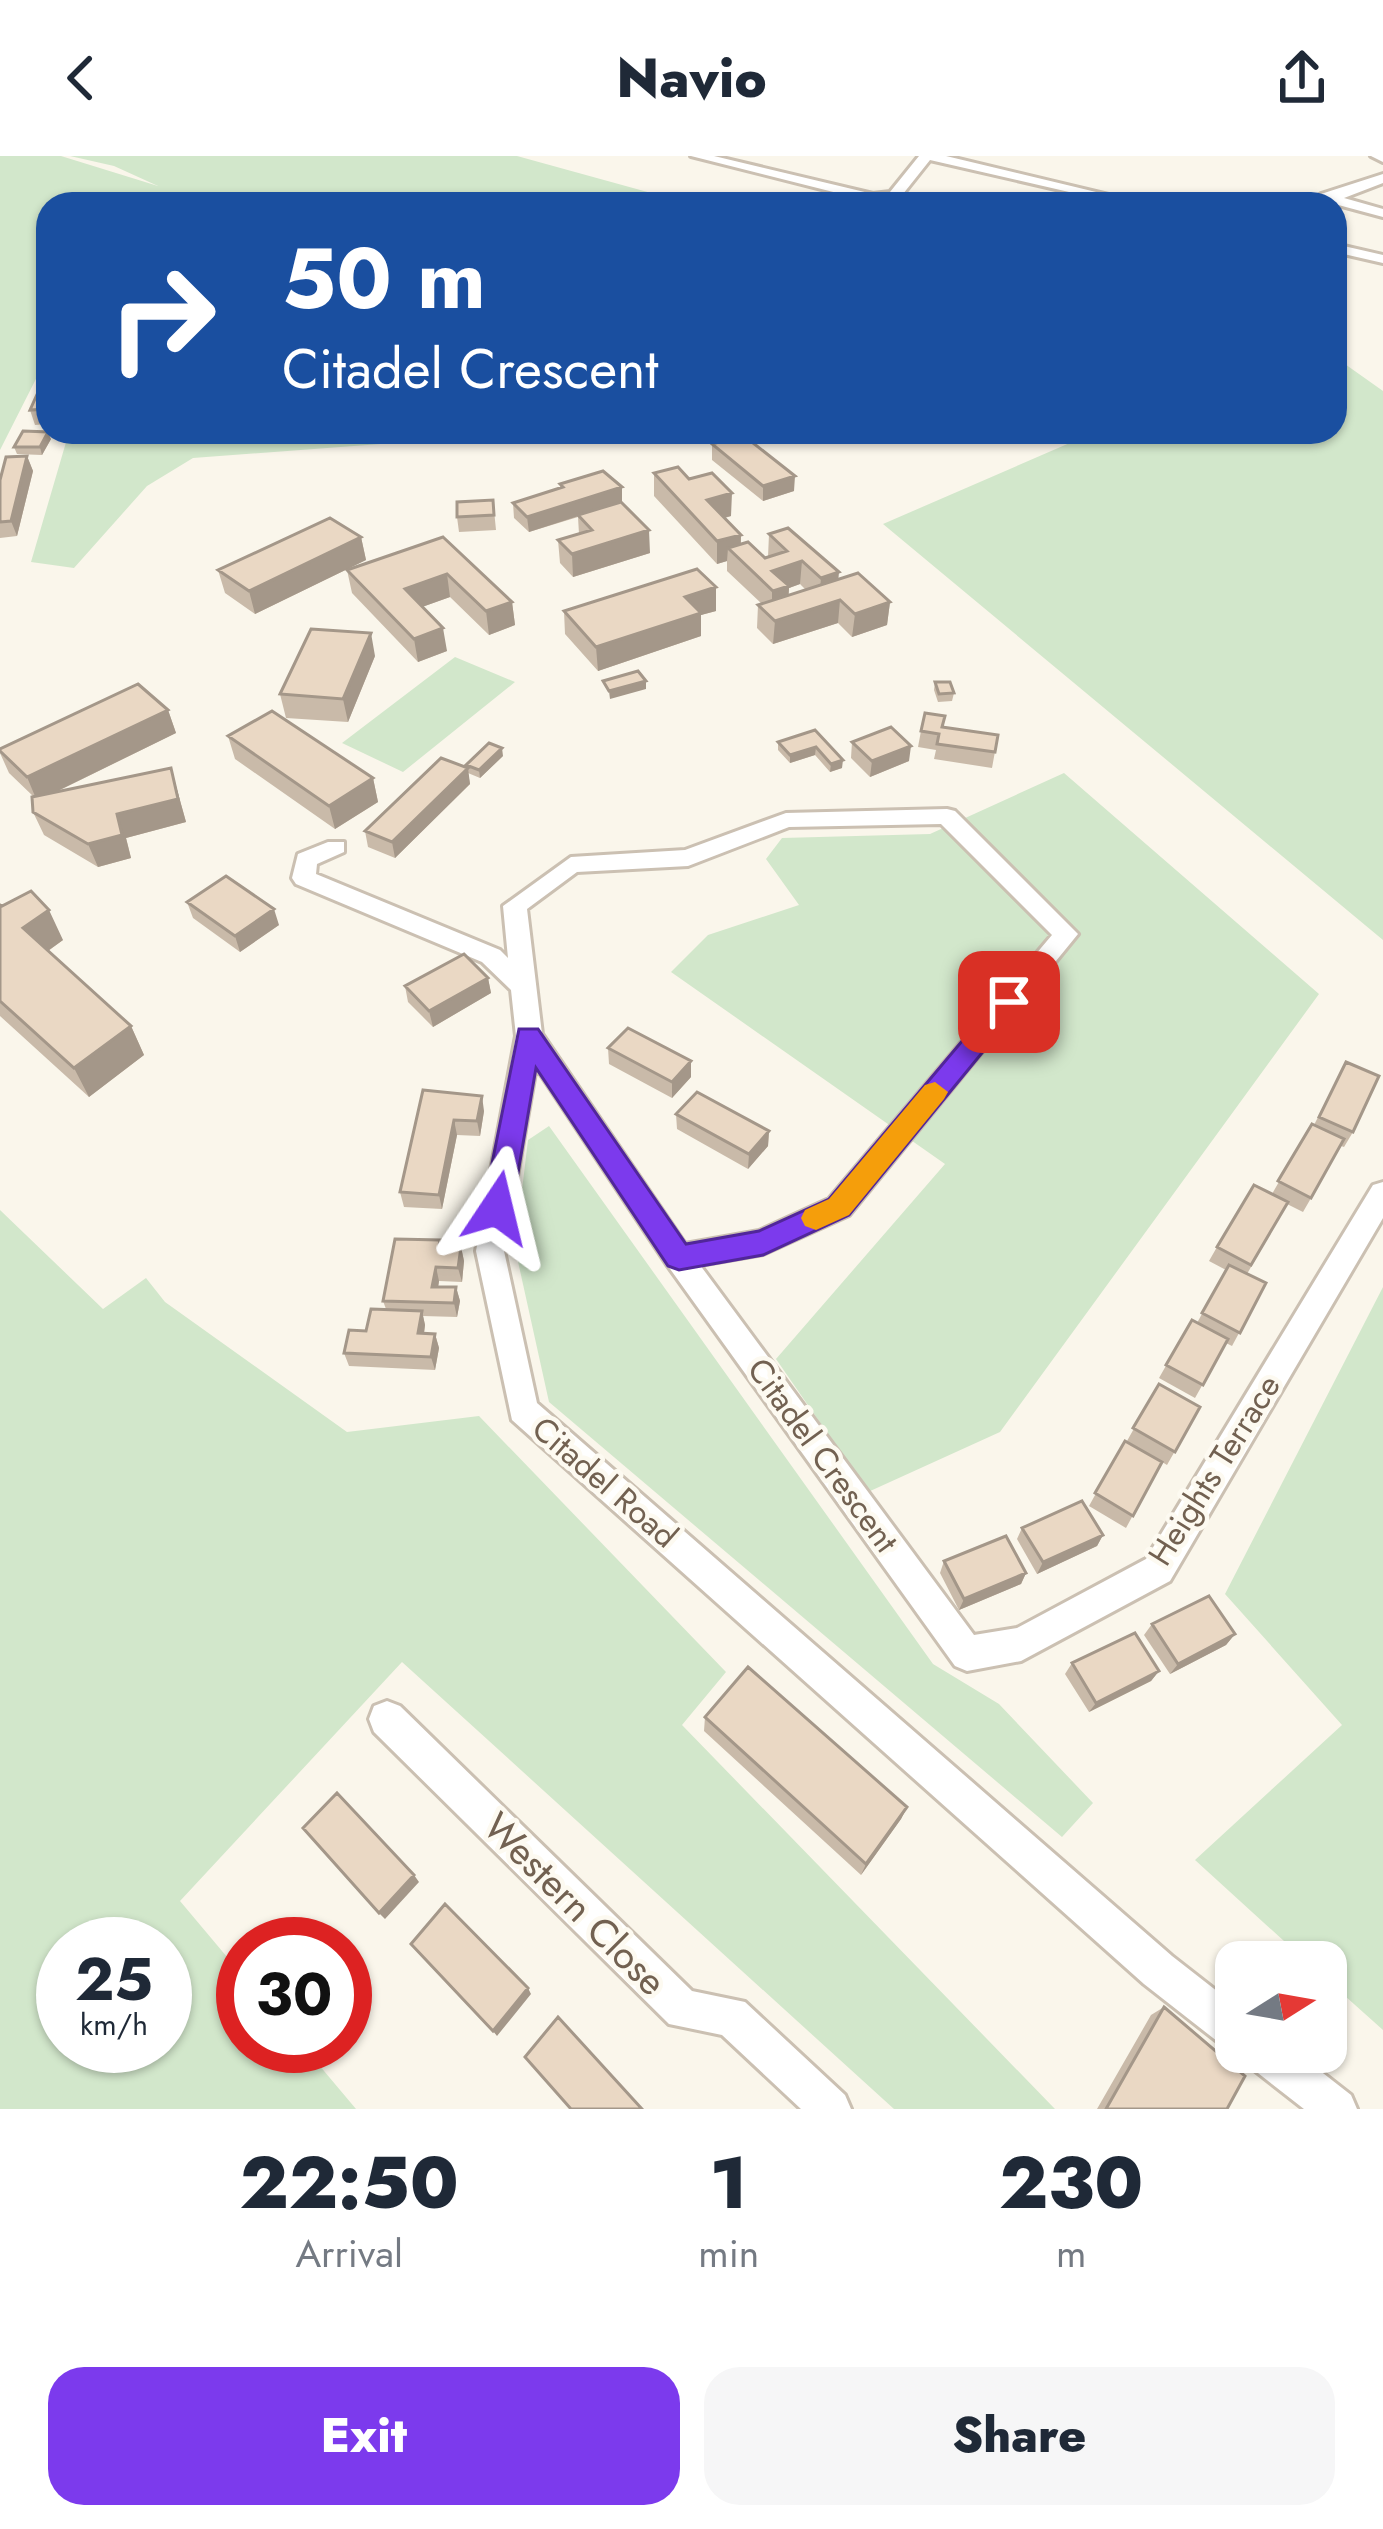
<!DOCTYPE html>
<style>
body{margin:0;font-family:Jost,sans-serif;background:#f6f6f7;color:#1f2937;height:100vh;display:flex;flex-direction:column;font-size:45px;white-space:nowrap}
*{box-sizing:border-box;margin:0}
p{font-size:39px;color:#747a83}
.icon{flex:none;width:66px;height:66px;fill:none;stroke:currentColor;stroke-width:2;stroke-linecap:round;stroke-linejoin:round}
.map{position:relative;height:1953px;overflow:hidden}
.drawer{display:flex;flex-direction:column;background:#fff;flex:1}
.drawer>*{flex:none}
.banner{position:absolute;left:36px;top:36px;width:1311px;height:252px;border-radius:36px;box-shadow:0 3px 9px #0004;background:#1a4fa0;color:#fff;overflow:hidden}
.needle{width:78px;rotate:79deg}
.controls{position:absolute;left:1215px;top:1785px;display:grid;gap:24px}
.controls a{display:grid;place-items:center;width:132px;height:132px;border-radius:24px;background:#fff;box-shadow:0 3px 9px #0004;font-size:60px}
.speed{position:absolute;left:36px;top:1761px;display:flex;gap:24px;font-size:60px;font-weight:700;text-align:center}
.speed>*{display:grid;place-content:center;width:156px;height:156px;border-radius:50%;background:#fff;box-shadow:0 3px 9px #0004;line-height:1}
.speed small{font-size:30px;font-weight:400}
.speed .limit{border:18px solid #d22;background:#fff;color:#111}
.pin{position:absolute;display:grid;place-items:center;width:102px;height:102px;color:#fff;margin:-51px;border-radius:24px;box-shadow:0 6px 18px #0006}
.me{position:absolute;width:132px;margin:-66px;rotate:10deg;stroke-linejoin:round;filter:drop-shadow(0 0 9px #0008)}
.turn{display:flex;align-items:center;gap:42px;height:252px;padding:0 48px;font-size:54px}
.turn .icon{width:156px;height:156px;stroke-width:2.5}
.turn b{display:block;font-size:84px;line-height:102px}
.eta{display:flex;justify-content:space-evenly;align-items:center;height:204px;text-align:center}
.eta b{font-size:72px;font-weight:800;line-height:84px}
.cta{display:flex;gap:24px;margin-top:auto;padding:24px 48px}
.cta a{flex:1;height:138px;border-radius:36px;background:#7c3aed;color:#fff;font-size:48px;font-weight:800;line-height:138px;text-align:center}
.cta a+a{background:#f6f6f7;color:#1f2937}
header{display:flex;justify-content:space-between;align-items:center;height:156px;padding:0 48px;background:#fff;font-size:54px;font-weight:800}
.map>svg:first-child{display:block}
</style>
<header><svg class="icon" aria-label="back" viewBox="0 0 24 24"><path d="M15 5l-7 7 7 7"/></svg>Navio<svg class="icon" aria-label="share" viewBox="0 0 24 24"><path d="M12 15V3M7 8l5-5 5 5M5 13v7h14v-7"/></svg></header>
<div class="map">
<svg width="1383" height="1953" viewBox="0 0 1383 1953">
<rect width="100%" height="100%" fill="#faf6eb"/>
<path fill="#d2e7cb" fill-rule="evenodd" d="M0 0H61L158 30 114 10 70 0H517L691 48H48V208L42 211 0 294Z
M1335 201 1383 235V784L883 368 1095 276H1335Z
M69 276H442L434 284 193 302 147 330 74 412 31 406Z
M455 501 515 526 403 616 342 587Z
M1064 617 1319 838 1000 1276 868 1336 776 1203 945 1008 671 816 708 779 799 749 766 703 782 682 930 678Z
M549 970 933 1508 999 1548 1093 1647 1062 1681 549 1246 515 1092 528 984Z
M0 1054 103 1153 146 1122 165 1146 347 1276 479 1260 726 1516 682 1569 1055 1953H894L402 1506 180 1745 243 1820V1890H303L356 1953H0ZM63 1788H165V1890H63Z
M1383 1131V1874L1326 1823V1806H1307L1195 1704 1342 1569 1225 1438Z"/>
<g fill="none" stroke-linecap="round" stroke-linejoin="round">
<defs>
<path id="street" d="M691 0H714L873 38 890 36 919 0H946L1146 48H1121L930 4 899 43 873 46Z
M1371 0H1383V6Z
M1383 18V27L1344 42 1383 53V61L1331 47 1309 48 1321 38Z
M1335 88 1383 99V107L1335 96Z
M947 653 955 655 1078 778 849 1059 763 1098 700 1109 974 1479 1017 1472 1146 1403 1373 1029 1383 1026V1062L1170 1425 1021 1505 967 1515 955 1510 668 1110 536 911 504 1095 537 1247 1172 1800 1236 1850V1895L1222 1889 1144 1828 512 1264 476 1095 516 880 511 834 482 806 296 728 292 722 298 698 328 686H344V696L317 708 316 718 500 794 508 802 503 750 571 701 685 694 786 657ZM941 668 1052 779 829 1043 759 1075 685 1088 542 878 527 753 577 716 688 710 789 671Z
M387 1545 400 1550 692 1835 745 1846 845 1939 851 1953H801L722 1879 669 1868 374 1576 369 1563 374 1550Z
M1243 1896H1296L1351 1939 1357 1953H1304L1249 1910Z"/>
</defs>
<use href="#street" stroke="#cbc0b2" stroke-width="6"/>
<use href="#street" fill="#fff" fill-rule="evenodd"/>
</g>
<path fill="#c9baa9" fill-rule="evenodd" d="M48 214V268L35 269 30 254Z
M51 283 42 299 17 298 14 291Z
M712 288 794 335 763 345 712 304Z
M27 300 33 315 17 380 0 382V324Z
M654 317 689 323 731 360 725 362 741 379V388L765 402 768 401 769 378 838 424 890 446 887 469 852 481 838 467 773 488 757 472 758 449 762 448 727 415V405L717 408 654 340ZM800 428 806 434 788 439 789 432Z
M560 328 622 346 650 397 573 421 560 407 558 384 579 378 578 361 529 376 514 362 513 347 560 332Z
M493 344 496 374 459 376 457 361Z
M361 381 366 404 255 458 225 437 218 414Z
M443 381 512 446 515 469 489 479 450 441 422 451 447 495 418 506 352 437 347 414Z
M564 455H716L701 459V480L598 515 565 478Z
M375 500 348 566 286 562 280 538Z
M935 526 954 537 952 545 938 546 934 534Z
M168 554 176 577 54 637 171 612 186 666 126 682 131 702 98 711 44 679 33 656 34 641 9 617 0 597V593Z
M943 571 998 579 992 612 934 603 936 594 918 591 921 575Z
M815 574 842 612 830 616 815 599 790 607 778 594V586Z
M228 580 373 622 378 646 335 673 235 603Z
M852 586 909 605 870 621 851 602Z
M503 600 480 622 468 617 470 628 395 702 368 691 365 675 467 611 466 609Z
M187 746 279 769 240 796 193 762Z
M0 749 63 784 48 795 131 870 144 899 89 941 0 860Z
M488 822 491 837 433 871 408 846 405 830Z
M608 892 691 921 672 942 609 908Z
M1346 906 1353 976 1344 991 1341 990 1303 1056 1287 1048 1247 1118 1266 1127 1232 1190 1226 1187 1195 1242 1159 1222 1192 1164 1197 1167 1226 1114 1209 1105 1217 1091 1272 1038 1312 968 1314 969Z
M423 934 484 955 480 980 457 979 442 1053 404 1051 400 1036Z
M676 958 769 975 768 990 748 1013 677 973Z
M440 1084 442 1090 461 1091 464 1105 462 1126 439 1125 438 1131H456L460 1145 457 1161 423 1160 425 1169 424 1178H435L439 1192 435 1214 349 1210 344 1197 386 1153 383 1145Z
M1159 1228 1200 1251 1167 1309 1127 1285Z
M1125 1285 1162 1306 1126 1372 1089 1350Z
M1022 1372 1103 1379 1097 1390 1037 1418 1017 1383Z
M944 1405 1026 1417 1021 1428 959 1454 940 1417Z
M1152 1468 1235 1478 1226 1489 1170 1518 1144 1479Z
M1072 1507 1159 1515 1151 1525 1089 1556 1065 1518Z
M705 1561 907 1651 901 1663 861 1719 704 1575Z
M1164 1851 1227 1953H1097L1151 1859Z"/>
<path fill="#a49789" d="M48 276 51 283 42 299 40 291Z
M27 300 33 315 17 380 11 365Z
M795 320 794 335 763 345V330Z
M622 331V346L529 376 527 361Z
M732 337 731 360 707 366V344Z
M649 374 650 397 573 421 572 398Z
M741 379 740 402 728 392 727 405 717 408V385Z
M361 381 366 404 255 458 249 435Z
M802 405 800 428 789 432 788 453 772 458V415Z
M839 416 837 439 819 445 821 422Z
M447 418 450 441 408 456 405 433Z
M716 431V455L701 459V480L598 515 596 491 685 441Z
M840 444 838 467 773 488 775 465Z
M512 446 515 469 489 479 486 455Z
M890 446 887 469 852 481 855 458Z
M443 472 447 495 418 506 414 483Z
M371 477 375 500 348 566 343 543Z
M646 525V533L610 543 609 535Z
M168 554 176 577 37 645 27 621Z
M911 590 909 605 870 621 872 605Z
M816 591 815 599 790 607V599Z
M502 592 503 600 480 622 479 614Z
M843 604 842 612 830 616 831 608Z
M171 612 186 666 126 682 131 702 98 711 88 688 117 658Z
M468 612 470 628 395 702 392 686Z
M373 622 378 646 335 673 329 650Z
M274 753 279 769 240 796 235 780Z
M49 754 63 784 38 802 23 772Z
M488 822 491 837 433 871 429 855Z
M131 870 144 899 89 941 74 912Z
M691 905V921L672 942V926Z
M482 940 484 955 480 980 477 965Z
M454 964 457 979 442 1053 439 1039Z
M769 975 768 990 748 1013 749 998Z
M461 1091 464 1105 462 1126 458 1112Z
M436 1111 439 1125 436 1145 432 1131Z
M456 1131 460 1145 457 1161 454 1147Z
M422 1155 425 1169 422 1191 418 1177Z
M435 1178 439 1192 435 1214 431 1201Z
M1103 1379 1097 1390 1037 1418 1043 1406Z
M1026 1417 1021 1428 959 1454 964 1443Z
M1235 1478 1226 1489 1170 1518 1178 1508Z
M1159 1515 1151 1525 1089 1556 1096 1547Z
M907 1651 901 1663 861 1719 866 1708Z
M414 1719 419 1726 385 1763 379 1757Z
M528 1832 531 1838 497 1880 493 1875Z"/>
<path fill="#ead8c4" stroke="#a49789" stroke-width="3" d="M48 214V253L30 254Z
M23 275 48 276 40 291H14Z
M743 279 795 320 763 330 712 288Z
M27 300 11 365 0 366V324L6 301Z
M678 311 689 323 712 317 732 337 707 344 741 379 717 385 654 317Z
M603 315 622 331 527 361 513 347 563 331 560 328Z
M493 344 494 359 457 361V346Z
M621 346 649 374 572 398 558 384 592 374 578 359Z
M330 362 361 381 249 435 218 414Z
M788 372 839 416 821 422 802 405 772 415 789 430 773 435 728 392 748 386 765 402 787 395 769 378Z
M443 381 512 446 486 455 447 418 405 433 443 472 414 483 347 414Z
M697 413 716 431 685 441 701 457 596 491 564 455Z
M858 417 890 446 855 458 840 444 775 465 758 449Z
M311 473 371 477 343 543 280 538Z
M638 515 646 525 609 535 603 525Z
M935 526H950L954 537 939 538Z
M138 528 168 554 27 621 0 595V593Z
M272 555 373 622 329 650 228 580Z
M925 557 945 560 942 571 998 579 995 596 937 588 939 578 921 575Z
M891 571 911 590 872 605 852 586Z
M815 574 843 604 831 608 816 591 790 599 778 586Z
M489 587 502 592 479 614 466 609Z
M441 602 468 612 392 686 365 675Z
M171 612 178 643 117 658 122 679 88 688 33 656 32 641Z
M226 720 274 753 235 780 187 746Z
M31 735 49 754 23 772 131 870 74 912 0 845V749L2 750Z
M464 798 488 822 429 855 405 830Z
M628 872 691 905 672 926 608 892Z
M1346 906 1379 920 1353 976 1319 961Z
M423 934 482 940 477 965 454 964 439 1039 400 1036Z
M697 936 769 975 749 998 676 958Z
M1312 968 1344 983 1311 1042 1278 1025Z
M1254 1029 1288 1046 1251 1109 1217 1091Z
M395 1083 440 1084 439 1090 461 1091 458 1112 436 1111 432 1131H456L454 1147 383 1145Z
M1229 1109 1266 1127 1240 1177 1202 1157Z
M371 1153 422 1155 418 1177 435 1178 431 1201 344 1197 349 1174 366 1175Z
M1192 1164 1228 1183 1203 1229 1166 1209Z
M1159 1228 1200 1251 1175 1296 1133 1272Z
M1125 1285 1162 1306 1133 1360 1095 1337Z
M1082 1345 1103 1379 1043 1406 1022 1372Z
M1006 1380 1026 1417 964 1443 944 1405Z
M1209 1440 1235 1478 1178 1508 1152 1468Z
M1135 1477 1159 1515 1096 1547 1072 1507Z
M748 1511 907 1651 866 1708 705 1561Z
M337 1637 414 1719 379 1757 303 1672Z
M445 1748 528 1832 493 1875 411 1788Z
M1164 1851 1245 1920 1227 1953H1106Z
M558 1861 642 1953H571L525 1901Z"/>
<path fill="#7c3aed" stroke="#51269a" stroke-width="3" d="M1009 837 1018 840 1022 846 1018 853 849 1059 763 1099 679 1114 668 1110 536 912 512 1052 507 1060H487L483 1052 519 873H538L686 1088 759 1075 829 1043 1000 840Z"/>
<path fill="#f59e0b" d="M935 926 948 936 944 943 849 1059 816 1074 805 1070 801 1062 805 1054 829 1043 925 929Z"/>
<g text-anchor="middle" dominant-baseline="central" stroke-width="9" stroke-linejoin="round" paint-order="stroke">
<g font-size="33" fill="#726151" stroke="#fdfaf1">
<text transform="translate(823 1299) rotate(54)">Citadel Crescent</text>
<text transform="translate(1214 1314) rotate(-58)">Heights Terrace</text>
<text transform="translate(605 1326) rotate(41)">Citadel Road</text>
</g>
<g font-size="39" fill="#726151" stroke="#fdfaf1">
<text transform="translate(575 1748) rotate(45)">Western Close</text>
</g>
</g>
</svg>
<div class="controls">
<a><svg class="needle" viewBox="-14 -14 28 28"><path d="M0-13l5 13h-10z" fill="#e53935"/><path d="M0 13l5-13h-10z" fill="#747a83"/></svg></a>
</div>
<div class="speed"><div>25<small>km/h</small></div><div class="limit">30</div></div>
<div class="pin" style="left:1009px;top:846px;background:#d93025"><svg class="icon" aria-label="arrive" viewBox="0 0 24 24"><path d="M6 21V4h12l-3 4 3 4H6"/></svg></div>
<svg class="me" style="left:497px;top:1052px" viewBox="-20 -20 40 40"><path d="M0-17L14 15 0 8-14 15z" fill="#7c3aed" stroke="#fff" stroke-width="4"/></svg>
<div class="banner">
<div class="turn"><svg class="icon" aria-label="right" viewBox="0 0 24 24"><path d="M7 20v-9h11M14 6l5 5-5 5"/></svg><div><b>50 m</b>Citadel Crescent</div></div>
</div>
</div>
<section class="drawer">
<div class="eta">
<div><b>22:50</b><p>Arrival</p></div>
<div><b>1</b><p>min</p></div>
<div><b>230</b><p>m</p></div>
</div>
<div class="cta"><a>Exit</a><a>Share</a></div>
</section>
